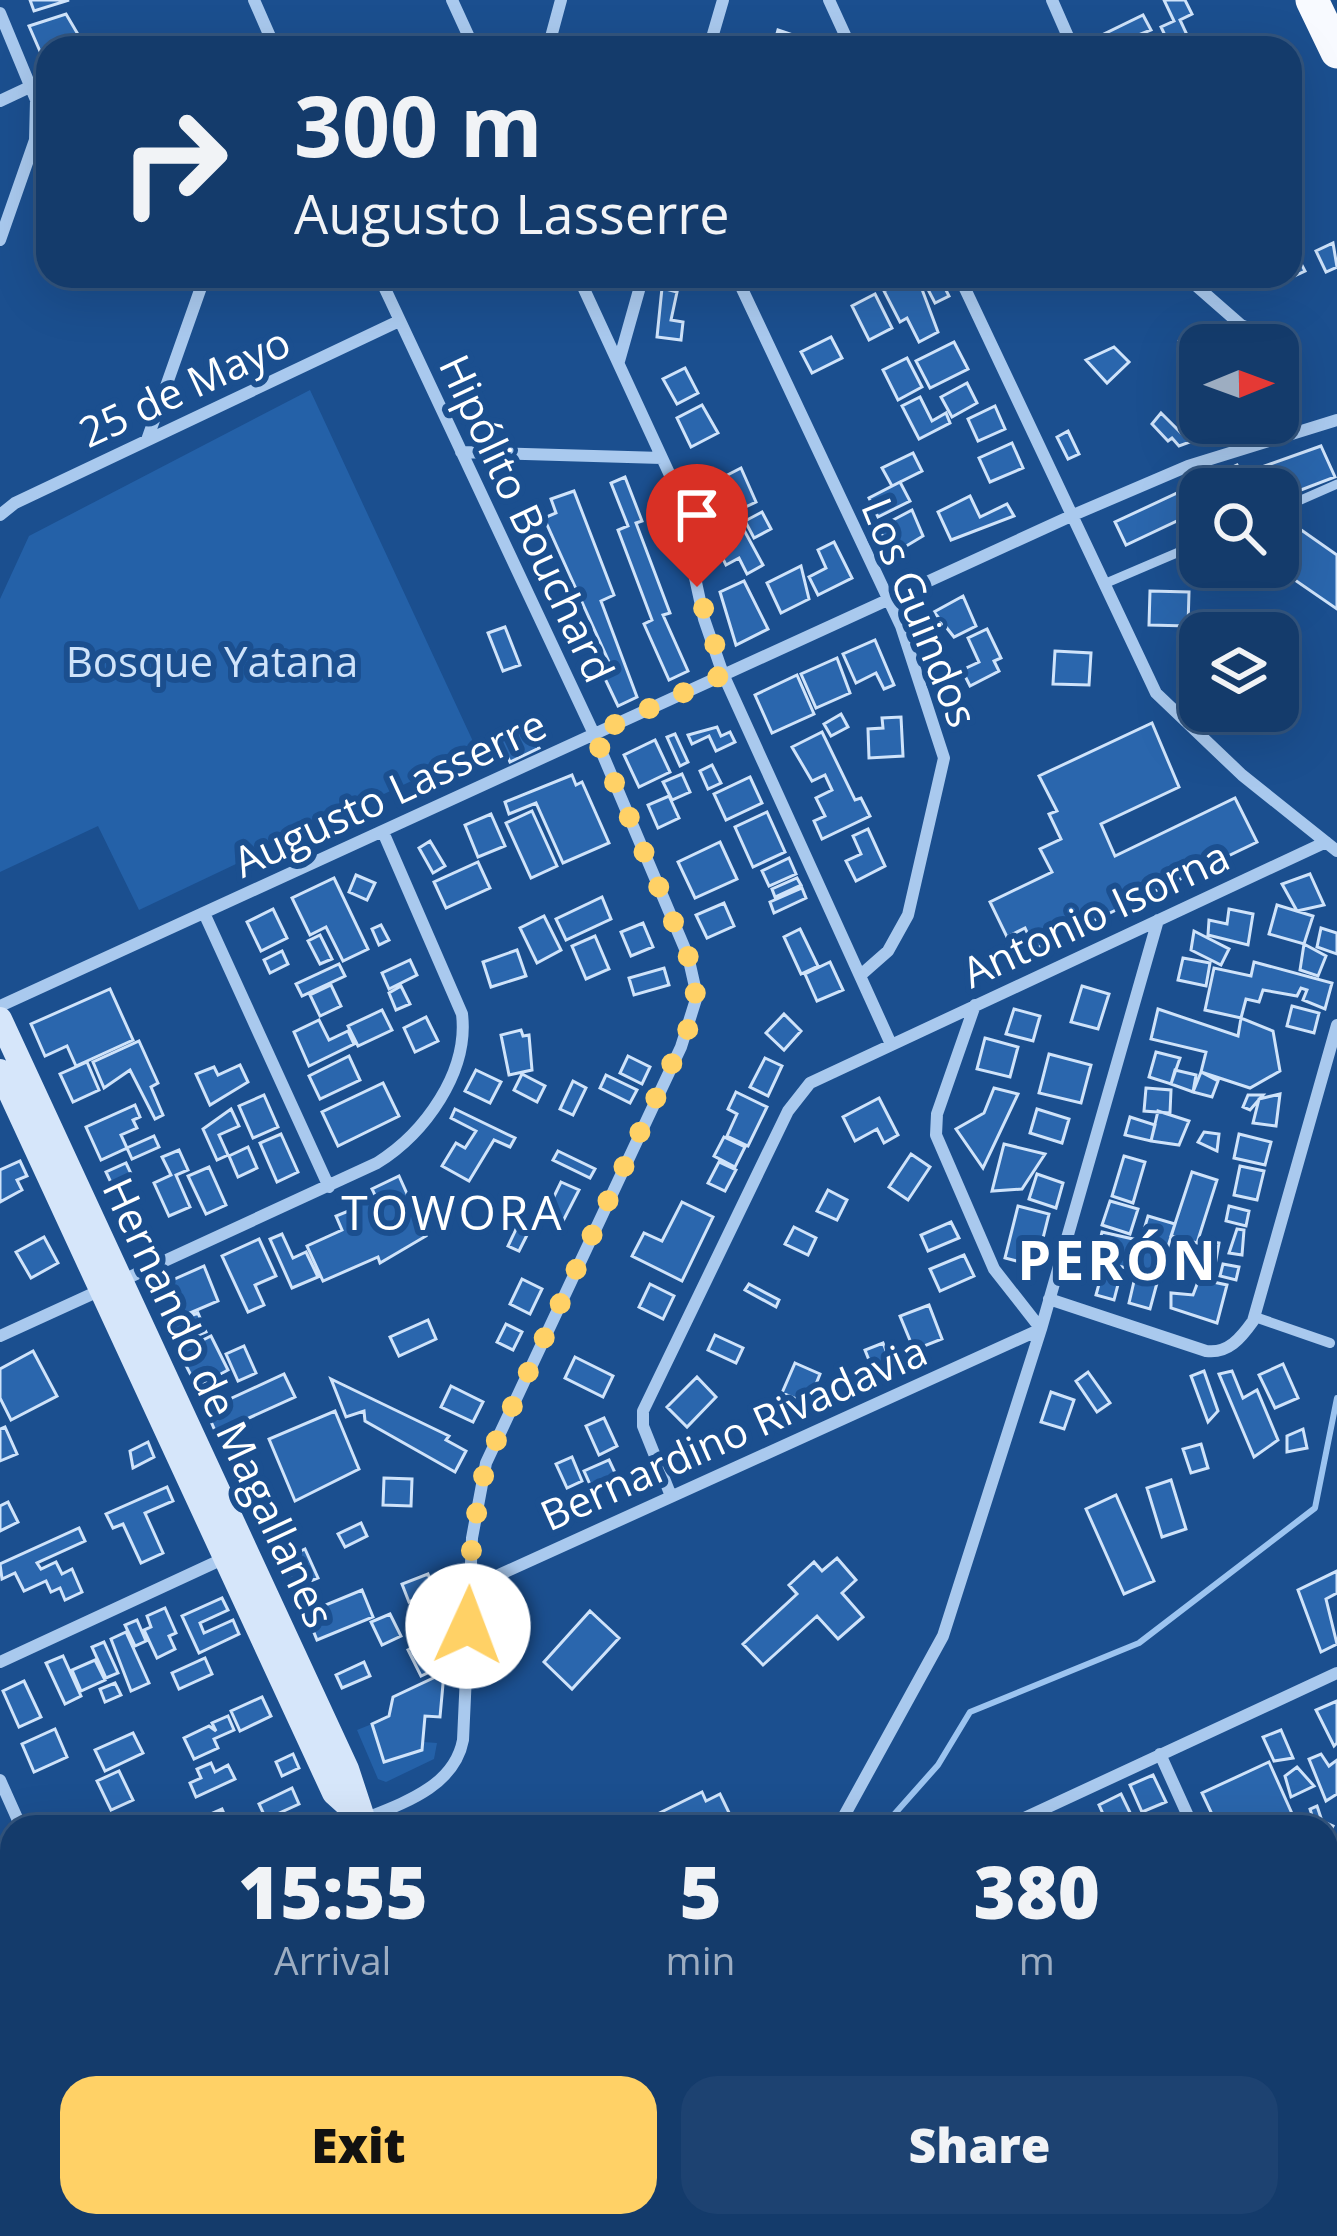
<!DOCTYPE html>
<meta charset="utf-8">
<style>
body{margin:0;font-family:"Open Sans",sans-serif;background:#1d4271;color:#f1f3f6;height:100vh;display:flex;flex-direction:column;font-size:45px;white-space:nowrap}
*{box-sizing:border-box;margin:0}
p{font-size:39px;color:#9dadc1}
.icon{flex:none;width:66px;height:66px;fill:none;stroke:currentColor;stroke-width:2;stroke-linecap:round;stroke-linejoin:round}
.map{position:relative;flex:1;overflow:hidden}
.drawer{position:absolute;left:0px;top:1815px;width:1338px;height:423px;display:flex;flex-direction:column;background:#143b6b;border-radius:36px 36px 0 0;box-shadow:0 12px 48px #0002,0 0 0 3px #33557e}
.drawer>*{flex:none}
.top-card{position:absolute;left:36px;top:36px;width:1266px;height:252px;border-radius:36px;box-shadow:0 12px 48px #0002,0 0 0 3px #33557e;background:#143b6b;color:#f1f3f6;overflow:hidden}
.needle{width:78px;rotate:89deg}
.buttons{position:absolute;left:1179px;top:324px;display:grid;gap:24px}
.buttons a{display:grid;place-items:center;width:120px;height:120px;border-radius:24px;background:#143b6b;box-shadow:0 12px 48px #0002,0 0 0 3px #33557e;font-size:60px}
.pin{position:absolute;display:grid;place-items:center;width:102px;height:102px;color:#fff;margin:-123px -51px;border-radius:50% 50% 50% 0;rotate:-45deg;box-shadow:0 0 12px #0007}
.pin .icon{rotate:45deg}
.me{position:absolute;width:132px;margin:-66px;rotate:2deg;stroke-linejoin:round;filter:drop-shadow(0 0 9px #0008)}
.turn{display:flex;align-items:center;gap:42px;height:252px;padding:0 60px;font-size:54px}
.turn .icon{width:156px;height:156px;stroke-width:2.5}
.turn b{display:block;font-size:84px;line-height:102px}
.eta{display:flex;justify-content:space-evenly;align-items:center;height:204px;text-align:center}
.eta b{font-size:72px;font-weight:800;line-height:84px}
.primary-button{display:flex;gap:24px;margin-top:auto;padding:24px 60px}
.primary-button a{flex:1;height:138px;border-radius:36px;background:#ffd166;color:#111;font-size:48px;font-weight:800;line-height:138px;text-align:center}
.primary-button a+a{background:#1d4271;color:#f1f3f6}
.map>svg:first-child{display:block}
</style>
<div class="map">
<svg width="1337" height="2236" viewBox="0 0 1337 2236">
<rect width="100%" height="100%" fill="#1b4f8f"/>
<path fill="#2461a8" d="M310 390 477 750 139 910 98 826 0 872V599L29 536Z
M372 1724 384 1762 422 1750 423 1742 437 1743 434 1759 386 1782 378 1779 357 1730Z"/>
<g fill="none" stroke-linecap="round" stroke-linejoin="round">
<path stroke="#9cc4f0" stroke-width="6" d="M883 1827 938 1765 970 1712 1139 1643 1315 1508 1337 1398
M717 2236 720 2226"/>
</g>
<path fill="#2a66ad" stroke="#cfe3fa" stroke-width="3" d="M30 0H69L34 11Z
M1164 0H1185L1192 14 1180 20 1188 37 1170 46 1161 27 1174 21Z
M66 14 86 48H48L46 65 29 26Z
M1143 15 1151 30 1106 48 1100 36Z
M778 30 796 36 793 48H773Z
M1333 243 1337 267 1326 272 1316 251Z
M1296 254 1305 271 1277 284 1273 276H1290V257Z
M760 276H790L766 288Z
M917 276 938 332 919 342 907 318 900 322 884 291Z
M921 276H939L949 296 935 303Z
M662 288 677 292 671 320 683 322 681 340 657 337Z
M875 294 892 328 869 340 852 306Z
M1208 323 1217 333 1187 353 1179 341Z
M831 337 842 358 812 373 801 352Z
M954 342 968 369 930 388 916 361Z
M1114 347 1129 362 1107 383 1086 360Z
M907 358 922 387 898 400 883 370Z
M685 368 698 393 677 404 663 379Z
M967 383 977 403 952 417 941 397Z
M920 397 932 421 946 413 950 423 919 439 902 406Z
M702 405 718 433 691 447 677 418Z
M995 406 1005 429 978 441 968 419Z
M1161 413 1190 442 1179 446 1172 438 1168 441 1152 424Z
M1068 431 1079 454 1068 459 1057 437Z
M1012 443 1023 468 990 482 979 458Z
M1321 446 1335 477 1293 493 1289 484 1251 489 1245 473Z
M913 453 922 471 892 486 882 468Z
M1237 465 1248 488 1200 489V510L1126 545 1115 522Z
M741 468 756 502 737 511 742 521 708 538 705 527 711 524 704 507 721 497 714 482Z
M625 477 642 521 636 523 670 613 663 615 688 671 669 680 644 624 652 620 618 530 628 526 611 483Z
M900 482 910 501 878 517 869 498Z
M574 491 614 595 601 601 637 697 618 706 599 666 609 662 544 518 556 513 551 499Z
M970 496 980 517 1007 504 1014 516 951 540 938 512Z
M912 510 923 536 893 554 878 528Z
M762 512 771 529 754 538 745 521Z
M1287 520 1337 555V609L1276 567 1278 533Z
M744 530 763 565 747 574 739 558 726 565 716 545Z
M834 542 852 578 818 595 809 577 826 568 818 550Z
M801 566 809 599 781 613 767 583Z
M744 581 768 629 736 645 720 592Z
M1150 591 1189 592 1188 626 1149 625Z
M963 596 976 626 954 637 934 612Z
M505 627 520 665 503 671 488 633Z
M987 629 1001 658 994 661 999 671 970 686 962 670 979 662 968 638Z
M875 640 894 685 884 689 876 673 856 683 843 654Z
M1055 651 1091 653 1089 685 1053 684Z
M837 658 850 693 816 708 801 674Z
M797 675 814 714 772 733 755 695Z
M841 714 848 727 831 736 824 724Z
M901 717 903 756 869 758 868 729 883 728 882 718Z
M1152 723 1179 787 1101 824 1115 856 1235 798 1257 842 1035 949 1025 928 1007 937 990 902 1052 872 1040 849 1061 839 1049 814 1057 811 1039 776Z
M527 724 539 748 510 762 498 737Z
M717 727 721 736 730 732 735 742 716 751 709 736 692 744 688 735Z
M822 732 855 800 861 798 870 816 822 839 814 821 825 816 816 798 832 790 825 775 812 781 792 747Z
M675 734 688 762 680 766 667 737Z
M655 740 670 772 639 787 624 755Z
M712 765 721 783 708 789 700 771Z
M682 774 690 792 672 800 663 782Z
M572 775 576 785 582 782 609 843 563 863 536 803 509 814 505 802Z
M750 777 762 803 726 820 714 794Z
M669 796 679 818 658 828 648 805Z
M532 811 557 866 531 878 506 823Z
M767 812 785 852 753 867 735 827Z
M491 814 505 846 478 857 465 825Z
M868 829 885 866 856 881 846 861 861 854 853 836Z
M430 841 445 866 433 873 419 848Z
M720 842 737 879 695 898 678 862Z
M789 858 796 874 769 886 762 871Z
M478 862 490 888 446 908 434 882Z
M1310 874 1324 905 1297 911 1282 884Z
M356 875 375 883 367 900 349 892Z
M334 878 368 949 343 961 326 927 310 935 292 898Z
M797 878 801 885 775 897 772 889Z
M802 888 806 898 774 913 770 902Z
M602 897 611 919 566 940 556 919Z
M724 903 734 926 707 938 696 915Z
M1277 905 1313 916 1304 944 1269 934Z
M273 909 287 938 261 951 247 922Z
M1229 909 1253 914 1248 945 1208 935 1209 920 1227 924Z
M544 916 561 950 537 963 520 928Z
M643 923 653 947 631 956 621 932Z
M381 925 389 940 379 945 372 929Z
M1321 928 1337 933V954L1317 947Z
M800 929 818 966 801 974 784 937Z
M1194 931 1229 949 1221 965 1191 950Z
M320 935 332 959 320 964 308 941Z
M595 936 609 969 586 979 572 946Z
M1304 944 1326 956 1318 976 1300 970Z
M517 950 526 976 491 987 483 962Z
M282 951 288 964 270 973 264 960Z
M1183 958 1210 963 1206 986 1178 980Z
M410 960 417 975 389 989 382 973Z
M830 962 843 990 817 1001 805 974Z
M1254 962 1332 983 1325 1009 1303 1000 1307 990 1301 988 1297 996 1263 990 1259 1002 1246 999 1241 1018 1205 1010 1214 968 1251 976Z
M339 964 345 976 302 996 296 984Z
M664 968 669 985 634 995 629 978Z
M331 985 341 1006 320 1016 310 995Z
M401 986 410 1004 396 1010 389 993Z
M1082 986 1109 994 1098 1029 1071 1022Z
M110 989 133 1040 76 1066 67 1046 45 1056 31 1024Z
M1292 1006 1319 1013 1314 1033 1287 1026Z
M1014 1009 1040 1016 1033 1041 1006 1034Z
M1158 1009 1238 1036 1241 1018 1273 1031 1280 1071 1250 1088 1201 1072 1206 1052 1151 1039Z
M382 1010 392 1030 358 1046 348 1026Z
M784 1014 801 1031 784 1050 766 1033Z
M426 1017 438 1041 415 1052 404 1028Z
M319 1020 329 1040 348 1031 354 1044 309 1066 294 1032Z
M521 1030 523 1036 529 1035 532 1070 509 1075 501 1035Z
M985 1038 1018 1047 1010 1077 977 1069Z
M139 1041 158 1083 151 1087 163 1115 155 1119 130 1070 104 1088 93 1062Z
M1156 1052 1180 1058 1171 1084 1149 1077Z
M1049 1054 1091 1065 1081 1103 1039 1093Z
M349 1056 360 1080 320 1099 309 1076Z
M628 1056 650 1067 642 1084 620 1073Z
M765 1058 782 1066 768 1096 750 1087Z
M87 1062 99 1090 73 1102 60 1074Z
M240 1065 248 1082 210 1105 196 1074 214 1067 218 1075Z
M476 1070 501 1082 490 1103 465 1091Z
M1175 1070 1196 1075 1193 1092 1171 1084Z
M1201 1072 1218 1081 1212 1097 1193 1092Z
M522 1074 545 1086 537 1102 514 1090Z
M606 1075 637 1090 630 1103 600 1088Z
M573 1081 586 1088 573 1115 560 1109Z
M383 1083 399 1116 338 1146 322 1112Z
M994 1088 1018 1094 983 1168 956 1129 984 1113Z
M1146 1088 1171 1090 1170 1113 1144 1111Z
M736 1092 767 1107 748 1146 727 1136 737 1114 728 1109Z
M1280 1094 1276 1126 1253 1123 1259 1099Z
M264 1095 278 1127 253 1138 239 1106Z
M1248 1095H1263L1250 1110 1243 1107Z
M879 1098 898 1135 884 1143 877 1129 855 1141 843 1117Z
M135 1105 140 1117 133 1120 137 1128 121 1135 127 1148 101 1160 86 1127Z
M231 1109 239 1126 219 1135 228 1155 217 1160 203 1129Z
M455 1109 515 1138 510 1147 494 1140 469 1181 442 1166 456 1143 465 1148 476 1131 451 1118Z
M1037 1109 1069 1119 1062 1143 1030 1133Z
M1158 1111 1189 1121 1179 1145 1151 1141Z
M1130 1117 1155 1125 1151 1141 1125 1135Z
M1204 1132 1219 1134 1217 1151 1198 1142Z
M281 1134 298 1172 277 1182 260 1143Z
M1239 1134 1271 1142 1265 1165 1234 1158Z
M154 1136 159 1147 132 1159 127 1148Z
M724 1137 745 1147 735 1167 714 1156Z
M1004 1144 1045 1154 1022 1189 992 1191Z
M248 1147 257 1168 238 1177 229 1156Z
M179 1150 188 1170 176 1175 190 1207 169 1216 154 1183 171 1175 162 1157Z
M558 1151 595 1169 590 1178 553 1160Z
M911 1154 930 1167 908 1200 889 1187Z
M1124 1156 1145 1162 1133 1203 1112 1196Z
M20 1161 27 1176 17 1180 22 1190 0 1202V1170Z
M719 1162 736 1170 725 1191 708 1183Z
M126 1163 134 1180 114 1189 106 1172Z
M1240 1166 1264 1171 1257 1200 1234 1195Z
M209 1167 226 1205 206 1214 188 1176Z
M1192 1172 1217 1180 1197 1243 1171 1236Z
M1037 1174 1063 1183 1056 1208 1029 1199Z
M399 1176 426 1236 380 1263 378 1257 323 1281 307 1246 342 1230 336 1216 356 1208 353 1203 374 1193 372 1189Z
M561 1182 579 1190 562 1223 545 1215Z
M828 1190 847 1200 837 1220 817 1211Z
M1110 1201 1138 1209 1130 1234 1102 1225Z
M682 1202 713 1217 682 1281 632 1256 644 1233 662 1241Z
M1018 1206 1049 1214 1036 1266 1005 1258Z
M1229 1206 1249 1211 1246 1226 1226 1221Z
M1148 1216 1175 1224 1159 1275 1133 1267Z
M951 1222 959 1238 928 1251 921 1235Z
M517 1227 528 1233 519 1251 508 1246Z
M794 1227 816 1238 808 1255 785 1244Z
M1237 1229 1244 1230 1242 1255 1229 1253Z
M1102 1232 1133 1239 1126 1268 1095 1260Z
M282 1234 293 1258 306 1252 318 1277 292 1288 270 1239Z
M44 1237 58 1263 31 1278 16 1252Z
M259 1239 276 1276 255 1285 264 1305 248 1312 222 1256Z
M1208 1241 1219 1243 1214 1271 1204 1269Z
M1187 1249 1197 1252 1192 1271 1181 1267Z
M964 1255 974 1276 940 1291 930 1269Z
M1223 1264 1239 1267 1236 1280 1220 1276Z
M204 1266 218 1301 183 1316 168 1282Z
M1102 1273 1120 1277 1114 1300 1096 1295Z
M1135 1277 1157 1283 1150 1309 1129 1303Z
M522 1279 542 1289 530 1314 510 1304Z
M1199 1279 1227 1285 1217 1323 1171 1308V1293L1193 1295Z
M650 1284 674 1296 663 1319 639 1307Z
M749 1284 779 1300 776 1307 745 1290Z
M929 1305 942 1339 914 1350 900 1316Z
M198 1313 206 1332 176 1344 168 1325Z
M428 1320 436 1339 399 1356 390 1337Z
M506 1324 522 1332 513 1350 497 1342Z
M715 1335 743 1348 736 1363 708 1350Z
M211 1336 228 1370 197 1387 179 1352Z
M883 1343 895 1373 877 1380 865 1350Z
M244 1346 256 1373 238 1381 226 1354Z
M33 1351 57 1396 11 1420 0 1398V1369Z
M575 1357 613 1376 603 1397 565 1378Z
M795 1363 820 1374 808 1404 782 1393Z
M1283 1364 1298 1398 1275 1408 1259 1375Z
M1204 1371 1218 1411 1208 1422 1191 1376Z
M1232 1371 1243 1398 1257 1390 1278 1440 1254 1457 1219 1374Z
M1088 1372 1110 1403 1097 1412 1076 1381Z
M284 1374 295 1397 216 1433 206 1410Z
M697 1377 716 1397 687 1427 667 1407Z
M331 1379 449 1436 446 1440 466 1451 455 1472 365 1421 364 1411 346 1417Z
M451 1386 483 1402 473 1422 441 1407Z
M1051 1392 1074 1400 1064 1429 1041 1422Z
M335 1411 359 1469 295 1501 269 1439Z
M604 1418 617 1446 599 1455 586 1426Z
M5 1427 17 1454 0 1461V1429Z
M1303 1429 1307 1448 1287 1452V1436Z
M148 1442 154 1457 133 1468 130 1451Z
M1201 1444 1208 1468 1191 1473 1183 1449Z
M572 1457 582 1481 567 1488 556 1464Z
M609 1460 618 1479 593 1491 584 1471Z
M384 1478 412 1479 411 1506 383 1505Z
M1171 1480 1186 1529 1162 1537 1147 1488Z
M167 1487 173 1501 145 1513 163 1553 141 1563 123 1524 113 1528 106 1514Z
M1116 1495 1154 1581 1124 1594 1086 1509Z
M8 1502 18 1522 0 1531V1506Z
M361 1523 367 1536 345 1547 338 1534Z
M79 1528 85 1541 37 1563 41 1569 56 1562 62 1574 72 1569 82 1592 65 1600 60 1588 51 1592 46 1581 24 1591 15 1573 2 1579 0 1564Z
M305 1549 318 1578 296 1587 284 1559Z
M837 1558 856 1580 842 1593 863 1617 838 1639 817 1616 763 1665 743 1644 797 1594 789 1585 814 1562 822 1571Z
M1337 1571V1593L1326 1599 1337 1644 1321 1652 1298 1590Z
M428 1574 435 1591 409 1602 402 1584Z
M362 1590 373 1617 317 1640 306 1613Z
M222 1598 228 1610 200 1623 204 1633 233 1620 239 1634 199 1653 182 1616Z
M165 1608 176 1633 169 1636 175 1649 157 1658 144 1630 151 1627 147 1616Z
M590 1611 619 1638 572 1689 544 1662Z
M390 1614 401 1636 382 1645 371 1622Z
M137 1620 146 1641 135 1646 125 1625Z
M126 1632 149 1683 131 1691 111 1639Z
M425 1641 438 1668 421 1676 408 1650Z
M104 1642 118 1673 106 1678 92 1647Z
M63 1656 81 1696 65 1704 46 1663Z
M205 1658 212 1674 179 1689 172 1673Z
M95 1660 105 1680 81 1691 72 1670Z
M364 1662 370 1676 342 1688 336 1675Z
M444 1673 440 1717 425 1716 422 1750 384 1762 372 1724 389 1716 393 1697Z
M24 1681 41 1717 19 1727 3 1691Z
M115 1683 121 1695 105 1702 100 1689Z
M262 1697 271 1716 240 1731 231 1711Z
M1337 1701V1743L1334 1746 1316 1710Z
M228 1716 234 1730 214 1739 218 1748 194 1759 184 1738 209 1726 216 1731 212 1723Z
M55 1729 67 1757 34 1772 22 1744Z
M1281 1730 1293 1758 1274 1761 1263 1737Z
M133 1733 143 1753 105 1771 95 1750Z
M293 1754 299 1768 282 1776 276 1762Z
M1321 1754 1329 1766 1337 1760V1794L1326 1801 1309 1759Z
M1269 1762 1298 1827H1218L1202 1793Z
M211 1763 215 1772 228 1765 235 1779 196 1797 190 1783 201 1778 197 1769Z
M1297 1767 1314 1786 1291 1797 1285 1776Z
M119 1771 133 1800 111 1810 97 1781Z
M1153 1775 1166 1802 1142 1812 1130 1785Z
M292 1788 299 1804 266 1819 259 1804Z
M702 1792 706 1801 720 1794 735 1825 631 1827Z
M1121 1794 1137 1827H1109L1099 1805Z
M1317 1806 1322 1821 1333 1826 1326 1840V1827H1309L1315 1825 1310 1809Z
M222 1809 230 1827H202L199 1819Z
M573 1816 578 1827H548Z
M447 1817 474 1827 444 1825Z
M0 2026 12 2052V2070L0 2076Z
M248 2226H284L289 2236H242L239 2230Z
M312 2226H335L339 2233 294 2236Z
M772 2226H817L822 2236H776Z"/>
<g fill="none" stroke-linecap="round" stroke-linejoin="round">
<path stroke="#a9c9ee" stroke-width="9" d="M1278 510 1337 484
M1104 584 1200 543"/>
<path stroke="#a9c9ee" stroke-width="10" d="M1255 1317 1330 1343"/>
<path stroke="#a9c9ee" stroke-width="12" d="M254 0 275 48
M452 0 474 48
M829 0 851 48
M1052 0 1073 48
M0 13 36 100 35 140 0 240
M548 48 561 0
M709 48 723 0
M0 101 34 85
M379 276 594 734 688 956 697 996 681 1047 486 1463 472 1538 470 1588
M578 276 675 486 704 619 723 674 890 1042
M736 276 901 626 944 758 908 915 888 951 863 973
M959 276 1156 693 1242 775 1337 851
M1185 276 1241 325 1283 342
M619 361 643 276
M147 440 205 276
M461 452 662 458
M0 515 15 503 399 321
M204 913 329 1187
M0 1006 1071 516 1188 466 1337 420
M121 1281 377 1163C425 1133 469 1072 462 1014L383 832
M1049 1299 1206 1351C1228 1354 1241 1338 1253 1321L1337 1025
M0 1336 103 1289
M671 1496 643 1426V1411L788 1111 810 1083 1326 842
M0 1662 227 1557
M1160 1754 1193 1827
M0 1780 21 1827
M345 1827C389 1807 453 1793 463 1740L470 1588 1041 1329 994 1269 936 1135 937 1114 975 1005
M838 1827 943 1636 1041 1329 1158 920
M1005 1827 1337 1673
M0 1985 12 1979
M160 2236 172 2226
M445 2236 449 2226
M477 2236 481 2226"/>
<path stroke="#d6e6fa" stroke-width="24" d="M0 1019 347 1769 366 1827
M0 1071 334 1793 363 1819"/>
<path stroke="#f0f6ff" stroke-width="30" d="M912 2236 933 2226"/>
<path stroke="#f8faff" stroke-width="33" d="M1312 0 1337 52
M1326 1978 1337 1960
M1326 2077 1337 2089
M1326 2121 1337 2126"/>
</g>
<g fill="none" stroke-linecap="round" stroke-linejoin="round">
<path stroke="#ffd166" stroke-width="21" stroke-dasharray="0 37.8" d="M468 1626 472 1538 486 1463 694 1016 696 980 688 956 594 734 724 674 697 587"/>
</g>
<g text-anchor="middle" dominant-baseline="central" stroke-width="12" stroke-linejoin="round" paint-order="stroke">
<g font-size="42" fill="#fff" stroke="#1b4f8f">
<text transform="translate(184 386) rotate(-25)">25 de Mayo</text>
<text transform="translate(528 518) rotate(65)">Hipólito Bouchard</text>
<text transform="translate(921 612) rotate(68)">Los Guindos</text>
<text transform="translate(389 792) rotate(-25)">Augusto Lasserre</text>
<text transform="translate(1095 913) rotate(-25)">Antonio Isorna</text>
<text transform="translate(220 1402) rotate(65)">Hernando de Magallanes</text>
<text transform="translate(733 1432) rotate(-24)">Bernardino Rivadavia</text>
</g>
<g font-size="42" fill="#cfe3fa" stroke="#1b4f8f">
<text x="212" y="660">Bosque Yatana</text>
</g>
<g font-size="48" letter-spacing="3" fill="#fff" stroke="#1b4f8f">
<text x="453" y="1211">TOWORA</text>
</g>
<g font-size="54" font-weight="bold" letter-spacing="3" fill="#fff" stroke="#1b4f8f">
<text x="1118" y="1259">PERÓN</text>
</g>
</g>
</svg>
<div class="buttons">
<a><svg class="needle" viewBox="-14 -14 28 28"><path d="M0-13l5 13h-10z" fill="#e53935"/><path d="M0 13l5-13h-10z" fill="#9dadc1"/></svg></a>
<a><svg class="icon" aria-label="search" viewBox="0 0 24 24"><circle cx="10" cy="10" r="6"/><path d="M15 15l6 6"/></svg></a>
<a><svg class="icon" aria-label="layers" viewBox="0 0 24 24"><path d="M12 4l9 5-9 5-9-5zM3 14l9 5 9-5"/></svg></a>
</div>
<div class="pin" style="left:697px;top:587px;background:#d93025"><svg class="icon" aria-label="arrive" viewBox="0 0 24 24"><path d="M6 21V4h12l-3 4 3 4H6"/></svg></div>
<svg class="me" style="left:468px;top:1626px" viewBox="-20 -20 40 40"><circle r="19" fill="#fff"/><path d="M0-13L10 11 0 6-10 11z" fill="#ffd166"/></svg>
<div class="top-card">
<div class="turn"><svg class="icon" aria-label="right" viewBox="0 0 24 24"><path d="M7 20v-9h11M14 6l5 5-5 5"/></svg><div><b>300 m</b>Augusto Lasserre</div></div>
</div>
<section class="drawer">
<div class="eta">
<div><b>15:55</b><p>Arrival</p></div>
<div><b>5</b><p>min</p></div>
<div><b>380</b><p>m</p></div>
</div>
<div class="primary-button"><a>Exit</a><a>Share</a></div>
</section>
</div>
